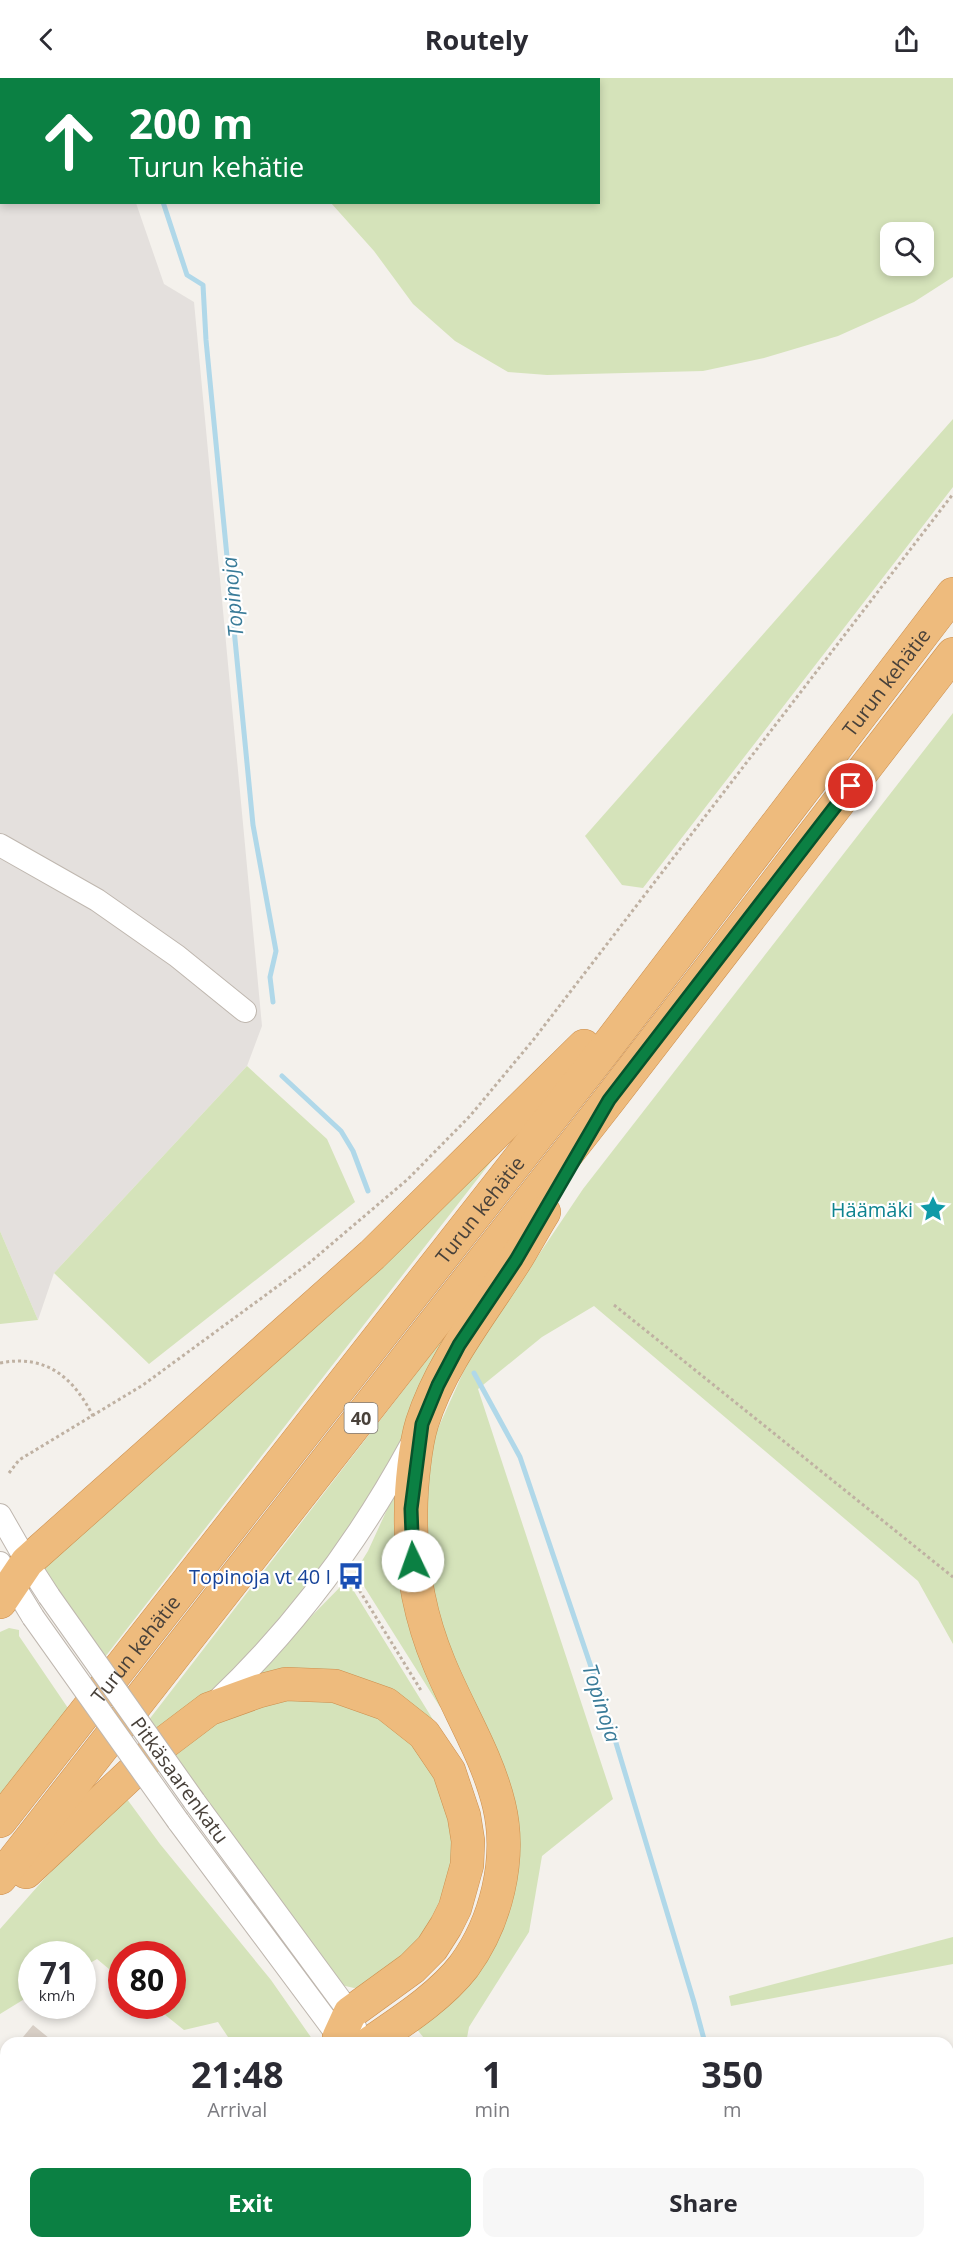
<!DOCTYPE html>
<meta charset="utf-8">
<style>
body{margin:0;font-family:"Open Sans",sans-serif;background:#f7f7f7;color:#2b2b33;height:100vh;display:flex;flex-direction:column;font-size:22px;white-space:nowrap}
*{box-sizing:border-box;margin:0}
p{font-size:20px;color:#7c7c81}
.icon{flex:none;width:33px;height:33px;fill:none;stroke:currentColor;stroke-width:2;stroke-linecap:round;stroke-linejoin:round}
.map{position:relative;flex:1;overflow:hidden}
.drawer{position:absolute;left:0px;top:1959px;width:954px;height:212px;display:flex;flex-direction:column;background:#fff;border-radius:18px 18px 0 0;box-shadow:0 3px 9px #0003}
.drawer>*{flex:none}
.banner{position:absolute;left:0px;top:0px;width:600px;height:126px;box-shadow:0 3px 9px #0003;background:#0b8043;color:#fff;overflow:hidden}
.buttons{position:absolute;left:880px;top:144px;display:grid;gap:12px}
.buttons a{display:grid;place-items:center;width:54px;height:54px;border-radius:12px;background:#fff;box-shadow:0 3px 9px #0003;font-size:30px}
.speed{position:absolute;left:18px;top:1863px;display:flex;gap:12px;font-size:30px;font-weight:700;text-align:center}
.speed>*{display:grid;place-content:center;width:78px;height:78px;border-radius:50%;background:#fff;box-shadow:0 3px 9px #0003;line-height:1}
.speed small{font-size:15px;font-weight:400}
.speed .limit{border:9px solid #d22;background:#fff;color:#111}
.pin{position:absolute;display:grid;place-items:center;width:51px;height:51px;color:#fff;margin:-26px;border:3px solid #fff;border-radius:50%;box-shadow:0 2px 6px #0007}
.me{position:absolute;width:66px;margin:-33px;rotate:357deg;stroke-linejoin:round;filter:drop-shadow(0 0 4px #0008)}
.turn{display:flex;align-items:center;gap:21px;height:126px;padding:0 30px;font-size:27px}
.turn .icon{width:78px;height:78px;stroke-width:2.5}
.turn b{display:block;font-size:42px;line-height:51px}
.eta{display:flex;justify-content:space-evenly;align-items:center;height:102px;text-align:center}
.eta b{font-size:36px;font-weight:700;line-height:42px}
.primary-button{display:flex;gap:12px;margin-top:auto;padding:12px 30px}
.primary-button a{flex:1;height:69px;border-radius:12px;background:#0b8043;color:#fff;font-size:24px;font-weight:700;line-height:69px;text-align:center}
.primary-button a+a{background:#f7f7f7;color:#2b2b33}
header{display:flex;justify-content:space-between;align-items:center;height:78px;padding:0 30px;background:#fff;font-size:27px;font-weight:700}
.map>svg:first-child{display:block}
</style>
<header><svg class="icon" aria-label="back" viewBox="0 0 24 24"><path d="M15 5l-7 7 7 7"/></svg>Routely<svg class="icon" aria-label="share" viewBox="0 0 24 24"><path d="M12 15V3M7 8l5-5 5 5M5 13v7h14v-7"/></svg></header>
<div class="map">
<svg width="953" height="2170" viewBox="0 0 953 2170">
<rect width="100%" height="100%" fill="#f4f1ec"/>
<path fill="#e4e0dd" d="M0 0 94 1 2 2V124L136 125 164 206 194 224 262 948 247 988 54 1195 38 1242 0 1153Z"/>
<path fill="#d5e3ba" fill-rule="evenodd" d="M230 0H953V199L914 224 838 258 764 280 703 293 547 297 508 294 455 263 413 226 374 173 331 125 598 124V2ZM891 154H924V188H891Z
M953 341V409L643 810 622 807 585 758Z
M953 635V1566L918 1503 594 1228 542 1259 478 1311 613 1721 542 1778 529 1854 469 1949 466 1965H428L415 1949 512 1802 442 1561 425 1474 431 1366 470 1279 583 1111Z
M247 988 327 1061 355 1124 149 1286 54 1195Z
M525 1040 105 1579 39 1485Z
M0 1153 38 1242 0 1246Z
M476 1218 389 1387 330 1480 236 1596 161 1659 148 1643Z
M401 1401 448 1625 440 1629 355 1494 368 1473Z
M347 1502 440 1653 400 1623 242 1609Z
M9 1550 19 1552V1558L70 1633 0 1721V1554Z
M282 1618 353 1623 401 1653 427 1686 443 1717 453 1768 449 1804 419 1865 364 1909 354 1910 341 1907 170 1672 191 1656Z
M124 1717 160 1766 271 1902 315 1965H232L218 1944 184 1952 154 1928H172V1876H122L121 1901 97 1881 83 1889 82 1876H32L31 1917 0 1936V1851L45 1800Z
M953 1859V1886L731 1928 729 1918Z
M423 2164 425 2170H105L102 2165Z"/>
<g fill="none" stroke-linecap="round" stroke-linejoin="round">
<path stroke="#b0d8e9" stroke-width="5" d="M121 0 122 2
M163 124 187 197 203 207 206 262 253 747 276 873 270 899 273 924
M282 998 341 1053 353 1073 368 1113
M474 1295 520 1379 610 1645 694 1924 705 1965
M781 2164 785 2170"/>
</g>
<path fill="#d7cec5" d="M33 1947 55 1965H18Z"/>
<g fill="none" stroke-linecap="round" stroke-linejoin="round">
<defs>
<path id="minor" d="M0 767 97 822 177 878 245 933
M0 1437 27 1484 49 1518
M0 1485 33 1539
M216 1624C294 1550 360 1461 411 1367
M194 1723 350 1935 355 1949
M178 1743 339 1959 349 1964
M38 2164 39 2170
M93 2164V2170
M455 2164 457 2170"/>
<g id="highway">
<path d="M0 1524 27 1484 372 1177 584 968"/>
<path id="s1" d="M0 1743 606 970 953 516"/>
<path d="M26 1794 164 1665 209 1631 259 1613 286 1606 335 1608 386 1626 424 1656 449 1693 464 1738 468 1763 467 1787 455 1830 446 1848 432 1870 412 1890 350 1935 339 1959"/>
<path d="M0 1800 609 1022 953 576"/>
<path d="M370 1965C402 1943 440 1919 464 1888 496 1844 512 1781 499 1727 487 1677 458 1632 439 1585 419 1537 410 1485 411 1433 411 1410 415 1367 422 1345 441 1285 482 1235 515 1183 525 1167 534 1150 544 1134"/>
</g>
</defs>
<use href="#minor" stroke="#bfb7af" stroke-width="24"/>
<use href="#highway" stroke="#cc8f4e" stroke-width="34"/>
<path stroke="#bfb1a2" stroke-width="3" stroke-dasharray="3 3" stroke-linecap="butt" d="M614 1227 953 1499
M0 1285C46 1276 73 1299 93 1338
M9 1395 19 1382 143 1307 308 1186 408 1101 470 1038 534 961 953 416
M350 1497 422 1614
M426 2164 428 2170"/>
<use href="#minor" stroke="#fff" stroke-width="22"/>
<use href="#highway" stroke="#eebb7d" stroke-width="33"/>
<defs>
<path id="minor-bridge" d="M49 1518 194 1723
M33 1539 178 1743"/>
</defs>
<use href="#minor-bridge" stroke="#bfb7af" stroke-width="24" stroke-linecap="butt"/>
<use href="#minor-bridge" stroke="#fff" stroke-width="22"/>
</g>
<g fill="none" stroke-linecap="round" stroke-linejoin="round">
<defs>
<path id="route" d="M413 1483 411 1431 422 1346 438 1307 459 1267 516 1182 609 1022 851 708"/>
</defs>
<use href="#route" stroke="#07532c" stroke-width="15"/>
<use href="#route" stroke="#0b8043" stroke-width="10"/>
</g>
<defs>
<symbol id="sight-bare" viewBox="-9 -9 18 18"><path d="M0-6L1.8-2.2L6-1.7L2.9 1.2L3.7 5.4L0 3.3L-3.7 5.4L-2.9 1.2L-6-1.7L-1.8-2.2Z" fill="#0f9aa8" stroke="#fff" stroke-width="2.5" paint-order="stroke"/></symbol>
<symbol id="bus-bare" viewBox="-9 -9 18 18"><path d="M-5-6H5V4H4V6H2V4H-2V6H-4V4H-5ZM-3.5-4V0h7V-4ZM-3.5 1.2v1.5H-2V1.2ZM2 1.2v1.5H3.5V1.2Z" fill="#1a4fb4" stroke="#fff" stroke-width="2.5" paint-order="stroke"/></symbol>
</defs>
<g fill-rule="evenodd">
<use href="#sight-bare" x="914" y="1112" width="38" height="38"/>
<use href="#bus-bare" x="332" y="1479" width="38" height="38"/>
</g>
<g text-anchor="middle" dominant-baseline="central" stroke-width="4.5" stroke-linejoin="round" paint-order="stroke">
<rect fill="#fff" stroke="#7f7a75" stroke-width="1.5" x="344.5" y="1325" width="33" height="30" rx="4.5"/>
<g font-size="18" font-weight="bold" fill="#48413a">
<text x="361" y="1340">40</text>
</g>
<g font-size="20" fill="#48413a" stroke="#fff">
<text stroke="none"><textPath href="#s1" startOffset="1443">Turun kehätie</textPath></text>
<text stroke="none"><textPath href="#s1" startOffset="777">Turun kehätie</textPath></text>
<text stroke="none"><textPath href="#s1" startOffset="219">Turun kehätie</textPath></text>
<text transform="translate(180 1702) rotate(54)">Pitkäsaarenkatu</text>
</g>
<g font-size="20" fill="#0d838f" stroke="#fff" text-anchor="end">
<text x="913" y="1131">Häämäki</text>
</g>
<g font-size="20" fill="#164399" stroke="#fff" text-anchor="end">
<text x="331" y="1498">Topinoja vt 40 I</text>
</g>
<g font-size="21" font-style="italic" fill="#3a7c99" stroke="#fff">
<text transform="translate(232 519) rotate(-95)">Topinoja</text>
<text transform="translate(602 1625) rotate(72)">Topinoja</text>
</g>
</g>
</svg>
<div class="buttons">
<a><svg class="icon" aria-label="search" viewBox="0 0 24 24"><circle cx="10" cy="10" r="6"/><path d="M15 15l6 6"/></svg></a>
</div>
<div class="speed"><div>71<small>km/h</small></div><div class="limit">80</div></div>
<div class="pin" style="left:851px;top:708px;background:#d93025"><svg class="icon" aria-label="arrive" viewBox="0 0 24 24"><path d="M6 21V4h12l-3 4 3 4H6"/></svg></div>
<svg class="me" style="left:413px;top:1483px" viewBox="-20 -20 40 40"><circle r="19" fill="#fff"/><path d="M0-13L10 11 0 6-10 11z" fill="#0b8043"/></svg>
<div class="banner">
<div class="turn"><svg class="icon" aria-label="ahead" viewBox="0 0 24 24"><path d="M12 20V5M6 11l6-6 6 6"/></svg><div><b>200 m</b>Turun kehätie</div></div>
</div>
<section class="drawer">
<div class="eta">
<div><b>21:48</b><p>Arrival</p></div>
<div><b>1</b><p>min</p></div>
<div><b>350</b><p>m</p></div>
</div>
<div class="primary-button"><a>Exit</a><a>Share</a></div>
</section>
</div>
